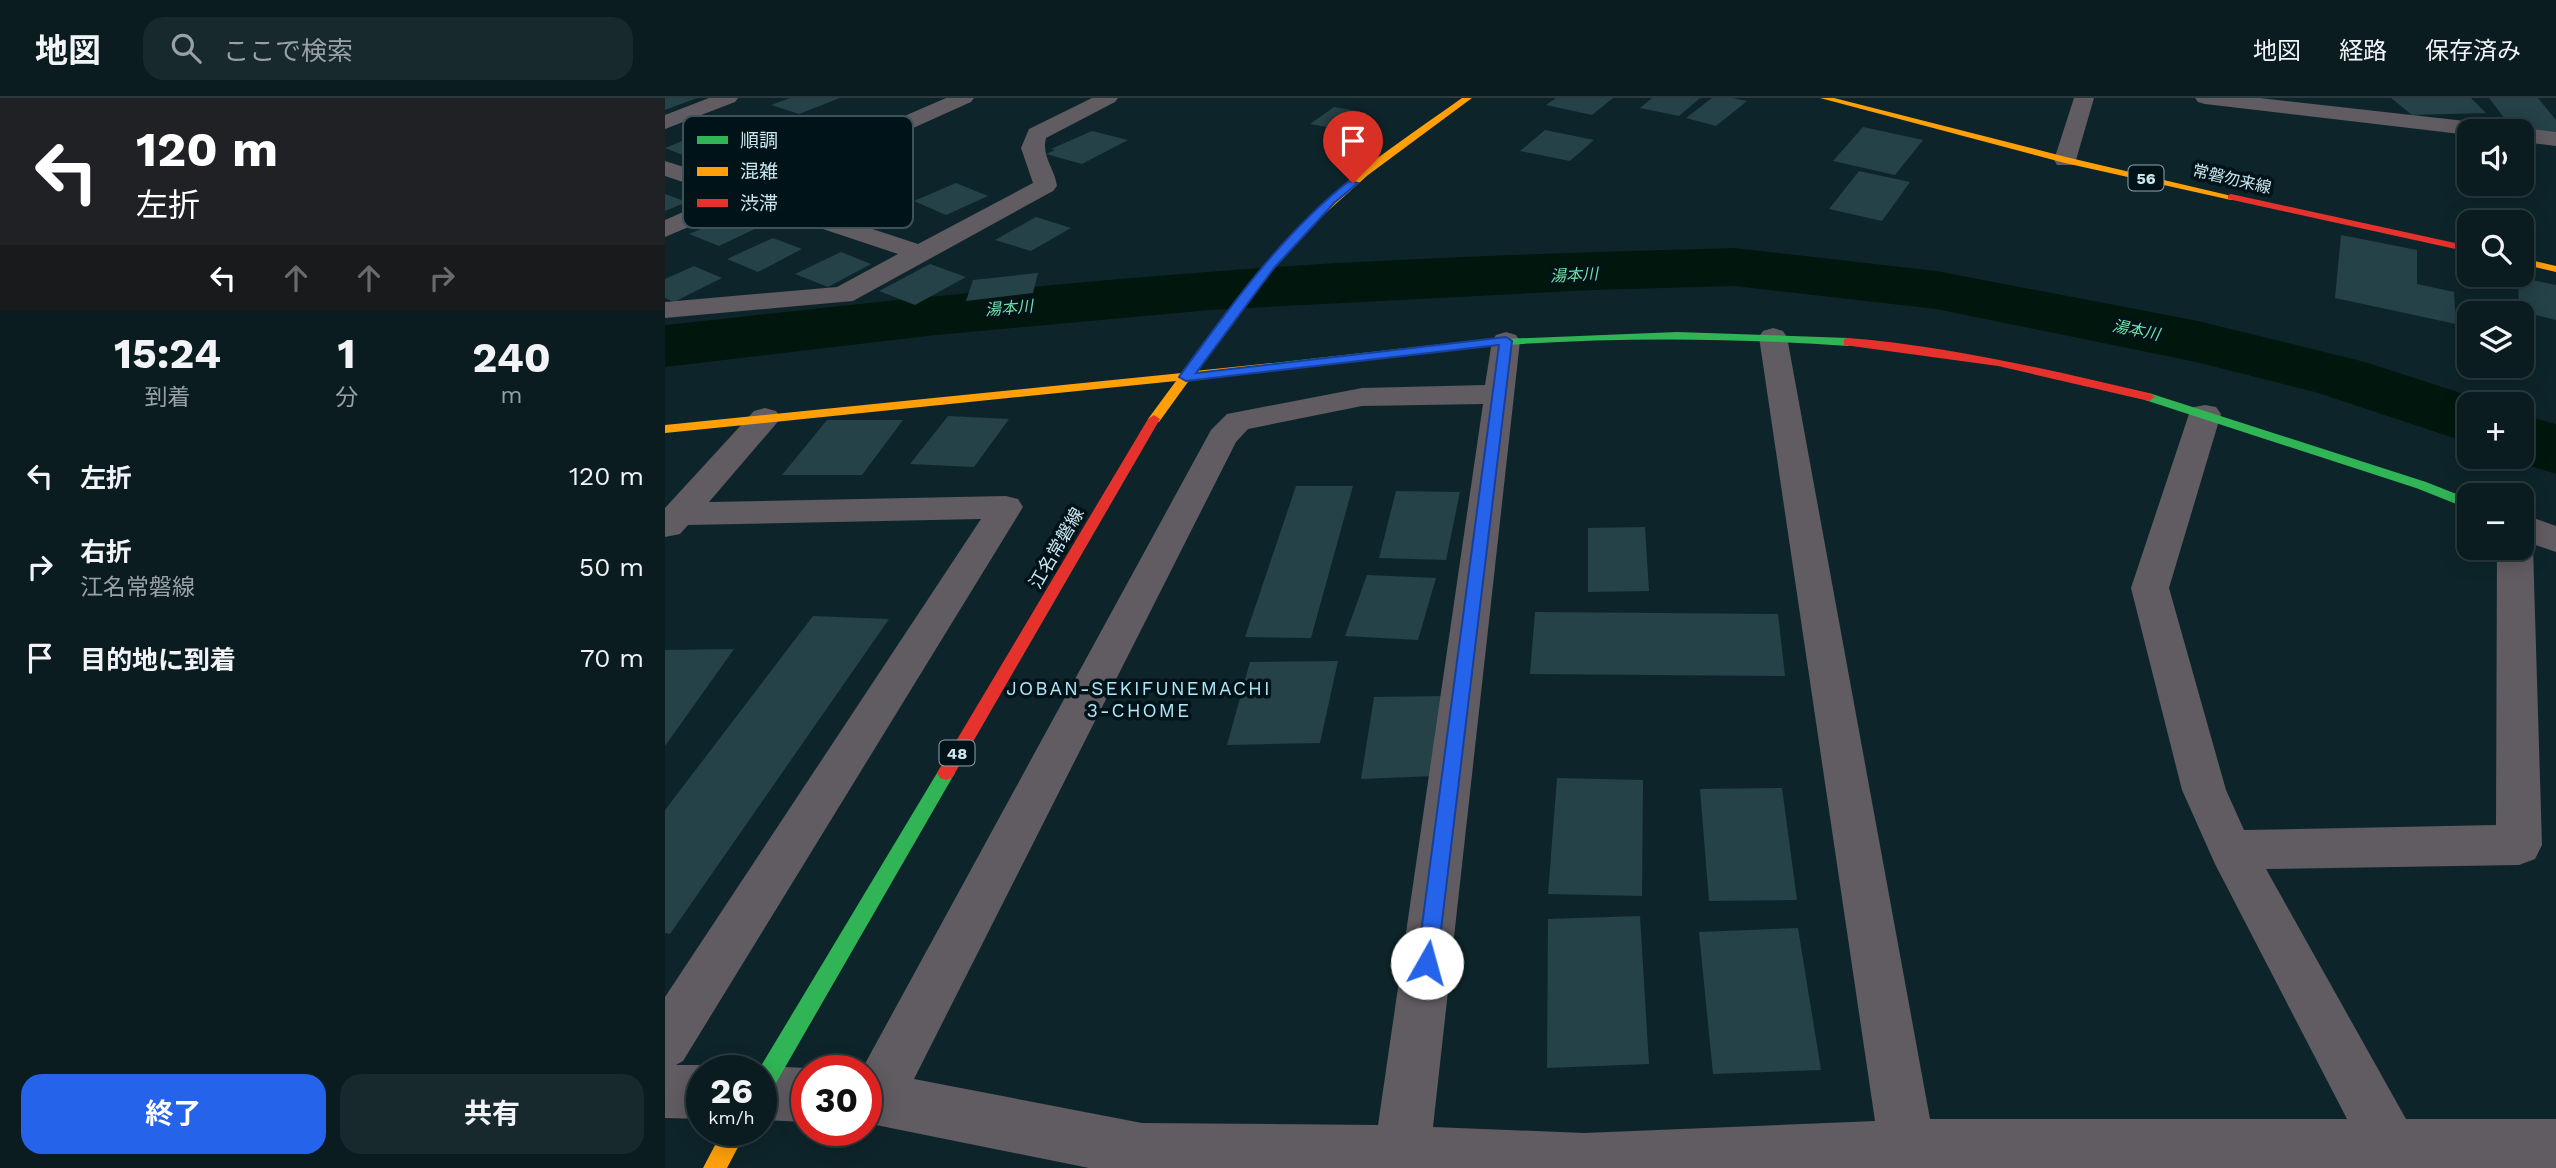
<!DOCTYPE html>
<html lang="ja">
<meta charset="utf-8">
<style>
body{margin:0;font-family:"Work Sans","Noto Sans JP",sans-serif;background:#18292d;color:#f1f3f6;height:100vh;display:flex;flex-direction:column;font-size:26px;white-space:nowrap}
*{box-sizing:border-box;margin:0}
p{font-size:23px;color:#99a1a5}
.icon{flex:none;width:38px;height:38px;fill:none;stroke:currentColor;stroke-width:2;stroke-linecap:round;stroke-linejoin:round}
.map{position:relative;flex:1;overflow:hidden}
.panel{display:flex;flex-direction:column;background:#0a1c20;width:665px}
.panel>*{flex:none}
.guide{background:#202124;color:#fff;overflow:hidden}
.fabs{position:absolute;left:1792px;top:21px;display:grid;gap:14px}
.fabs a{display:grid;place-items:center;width:77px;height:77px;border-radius:14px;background:#0a1c20;box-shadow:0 4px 18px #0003,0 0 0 2px #2a3a3e;font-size:35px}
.speed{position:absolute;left:21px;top:957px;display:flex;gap:14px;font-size:35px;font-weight:700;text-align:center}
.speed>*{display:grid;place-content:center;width:91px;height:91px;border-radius:50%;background:#0a1c20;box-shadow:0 4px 18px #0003,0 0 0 2px #2a3a3e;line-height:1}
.speed small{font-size:18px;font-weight:400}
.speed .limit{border:10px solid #d22;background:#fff;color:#111}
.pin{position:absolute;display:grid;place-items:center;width:60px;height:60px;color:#fff;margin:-72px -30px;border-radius:50% 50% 50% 0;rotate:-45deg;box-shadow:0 0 7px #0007}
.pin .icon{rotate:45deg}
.me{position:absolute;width:77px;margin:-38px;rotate:7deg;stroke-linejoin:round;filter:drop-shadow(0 0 5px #0008)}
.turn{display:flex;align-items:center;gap:24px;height:147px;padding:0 21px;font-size:32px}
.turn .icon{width:91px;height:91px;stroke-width:2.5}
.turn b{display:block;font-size:49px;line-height:60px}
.lanes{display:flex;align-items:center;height:66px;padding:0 21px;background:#0003;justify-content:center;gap:35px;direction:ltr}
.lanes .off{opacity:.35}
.eta{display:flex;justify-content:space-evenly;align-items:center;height:119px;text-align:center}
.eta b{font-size:42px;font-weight:700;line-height:49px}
.cta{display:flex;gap:14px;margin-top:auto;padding:14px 21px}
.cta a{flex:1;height:80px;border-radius:21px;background:#2563eb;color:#fff;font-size:28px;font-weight:700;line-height:80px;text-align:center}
.cta a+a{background:#18292d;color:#f1f3f6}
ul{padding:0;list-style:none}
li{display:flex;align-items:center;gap:21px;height:91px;padding:0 21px}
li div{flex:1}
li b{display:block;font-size:26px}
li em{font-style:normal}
header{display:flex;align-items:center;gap:42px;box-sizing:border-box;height:98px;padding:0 35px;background:#0a1c20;border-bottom:2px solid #2a3a3e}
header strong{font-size:33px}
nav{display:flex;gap:38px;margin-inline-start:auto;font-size:24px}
.search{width:490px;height:63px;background:#18292d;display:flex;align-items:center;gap:18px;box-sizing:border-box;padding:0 24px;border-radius:21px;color:#99a1a5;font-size:26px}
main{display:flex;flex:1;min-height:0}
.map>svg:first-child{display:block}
</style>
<header>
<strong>地図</strong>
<div class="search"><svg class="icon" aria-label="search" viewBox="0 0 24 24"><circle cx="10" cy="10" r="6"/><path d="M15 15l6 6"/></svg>ここで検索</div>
<nav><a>地図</a><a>経路</a><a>保存済み</a></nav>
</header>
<main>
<section class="panel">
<div class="guide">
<div class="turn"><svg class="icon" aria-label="left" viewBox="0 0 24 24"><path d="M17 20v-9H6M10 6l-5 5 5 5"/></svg><div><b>120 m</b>左折</div></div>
<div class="lanes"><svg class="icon" aria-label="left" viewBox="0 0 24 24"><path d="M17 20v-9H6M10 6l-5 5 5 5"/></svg><svg class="icon off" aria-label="ahead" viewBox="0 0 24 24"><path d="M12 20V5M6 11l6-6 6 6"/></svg><svg class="icon off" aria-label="ahead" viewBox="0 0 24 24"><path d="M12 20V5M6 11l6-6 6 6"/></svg><svg class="icon off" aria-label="right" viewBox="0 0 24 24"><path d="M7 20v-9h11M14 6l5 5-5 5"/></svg></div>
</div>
<div class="eta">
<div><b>15:24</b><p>到着</p></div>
<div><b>1</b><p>分</p></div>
<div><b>240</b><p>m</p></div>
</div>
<ul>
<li><svg class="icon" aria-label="left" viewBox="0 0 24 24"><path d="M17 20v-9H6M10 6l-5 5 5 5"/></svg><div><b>左折</b></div><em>120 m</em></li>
<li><svg class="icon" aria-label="right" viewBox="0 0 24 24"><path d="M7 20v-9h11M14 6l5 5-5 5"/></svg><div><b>右折</b><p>江名常磐線</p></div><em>50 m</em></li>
<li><svg class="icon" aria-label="arrive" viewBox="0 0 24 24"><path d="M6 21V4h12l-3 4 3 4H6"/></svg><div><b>目的地に到着</b></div><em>70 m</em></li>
</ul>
<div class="cta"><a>終了</a><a>共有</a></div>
</section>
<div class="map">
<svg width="1891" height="1070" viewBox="0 0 1891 1070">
<rect width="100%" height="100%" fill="#0d252a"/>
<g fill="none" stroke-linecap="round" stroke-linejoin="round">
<path fill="#01170d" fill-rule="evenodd" d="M1070 150 1271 173 1533 223 1700 264 1830 306H1804V345L1650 294 1531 264 1271 211 1070 188 927 192 545 212 271 237 0 269V227C181 207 361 188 542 174 717 160 894 155 1070 150Z
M1857 317 1891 326V376L1836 359H1857Z"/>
</g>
<path fill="#244248" d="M0 0H32L0 12Z
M125 0H175L134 16 106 7Z
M891 0H948L927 17 881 7Z
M987 0H1035L1014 18 975 10Z
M1047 0H1068L1082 3 1051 28 1021 20Z
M1726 0H1806L1821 15 1747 17Z
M1824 0H1873L1891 22V38L1849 33Z
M669 9 702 15 679 32 645 26Z
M56 27 85 37 25 60 0 50Z
M1198 29 1258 42 1230 77 1168 63Z
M880 32 929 42 905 63 855 53Z
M427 33 463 42 417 66 381 56 390 52 386 51Z
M1194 73 1245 84 1217 123 1164 111Z
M291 85 323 98 281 117 249 103Z
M0 96 22 104 0 113Z
M70 117 98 127 54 148 24 136Z
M371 119 406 130 366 153 330 142Z
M1676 137 1752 152V186L1789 194 1791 226 1670 200Z
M108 140 137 151 93 174 62 161Z
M176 154 206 166 163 189 130 176Z
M265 166 301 179 250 207 214 193Z
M29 168 57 180 9 204 0 200V181Z
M373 175 368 195 301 203 308 182Z
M1853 179 1891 187V222L1854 213Z
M283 318 344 321 309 369 245 366Z
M162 322H238L197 377H117Z
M631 388H688L646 540 580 539Z
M731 393 795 394 781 462 714 460Z
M980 429 984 493 923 494V430Z
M702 477 771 480 753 542 680 538Z
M870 514 1113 516 1120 578 865 576Z
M148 518 224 521 5 836 0 835V712Z
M69 551 0 648V552Z
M673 563 655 645 562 647 585 564Z
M778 598 770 678 696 681 709 599Z
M892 680 978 682 977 798 883 796Z
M1117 690 1132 802 1044 803 1035 691Z
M975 818 984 966 882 970 883 821Z
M1133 830 1156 972 1048 976 1034 834Z"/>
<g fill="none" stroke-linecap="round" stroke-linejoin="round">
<path fill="#615b62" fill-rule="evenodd" d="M44 0H73L70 4 0 31V17Z
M281 0H309L306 4 101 96 253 146 368 85 356 50 364 31 427 0H453L450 4 381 40C376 58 390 71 392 88L388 93 188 203 0 220V204L172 189 233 156 80 105 0 139V122L57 97 0 78V63L78 88Z
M1409 0H1429L1411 62 1408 67H1392L1389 62Z
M1530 0H1595L1827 26 1835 28 1838 33H1804V37L1540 6 1533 4Z
M1857 30 1891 34V48L1857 44V33H1849Z
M1108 230 1118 233 1122 239 1265 1021H1682L1550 766 1517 692 1466 490 1524 316 1529 309 1540 307 1551 309 1556 316 1504 490 1561 692 1579 732 1831 727 1832 450H1857V416L1891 428V454L1865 445 1868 450 1877 747 1870 761 1854 767 1601 771 1741 1021H1891V1070H424L201 1025V973H196L546 332 562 316 697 290 820 287 827 243 831 237 841 234 851 237 855 243 768 1029 919 1035 1210 1023 1094 239 1098 233ZM818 306 713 1027 477 1025 249 981 571 344 583 331 697 308Z
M100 310 111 313 116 320 44 404 341 398 353 401 358 409 18 963 11 967H37L51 973H37V1021L0 1020V899L316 421 23 427 15 436 0 439V410L89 313Z
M96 968 142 970 149 973H142V1024L96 1022V973H84Z"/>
<path fill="#30b455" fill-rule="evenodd" d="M1012 234 1183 240 1189 244 1183 248C1069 240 955 239 841 247 763 252 686 263 608 273L602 269 608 265 813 242Z
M1484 295 1761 384 1804 401V411L1751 390 1480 302V296Z
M281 668 287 670 290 675 287 680 104 997 96 1000V973H93L275 670Z"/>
<path fill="#ff9f0a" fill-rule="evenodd" d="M797 0H807L703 77 645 129 599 182 530 273 608 265 612 266V272L525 281 494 324 489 325 483 321 511 283 0 335V327L517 275C562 213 607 150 665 99 706 62 752 32 797 0Z
M1155 0H1169L1401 59 1571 99 1566 102 1400 65Z
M1857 160 1891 168V174L1857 166Z
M58 1032H82L62 1070H38Z"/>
<path fill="#e5322d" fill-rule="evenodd" d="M1566 96 1804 148V154L1563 101V97Z
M1183 240C1285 248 1384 272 1484 295L1490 299 1484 303 1333 268 1179 247V241Z
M489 317 495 321 287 680 281 682 275 680 272 675 275 670 483 321Z"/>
</g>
<path fill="#2563eb" stroke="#184099" stroke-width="2" d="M684 83 693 85 669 105 609 170 531 275 841 239 847 243 772 865 769 872 762 875 755 872 752 865 834 247 521 283 514 279C564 210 617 136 684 83Z"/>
<g text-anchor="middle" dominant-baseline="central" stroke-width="7" stroke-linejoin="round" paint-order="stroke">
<g fill="#001319" stroke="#8da6ae" stroke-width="2">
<rect x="1463.5" y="67.5" width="35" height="25" rx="5"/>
<rect x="274.5" y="642.5" width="35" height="25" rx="5"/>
</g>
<g font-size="16" font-weight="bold" fill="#cae5ee">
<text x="1481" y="80">56</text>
<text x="292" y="655">48</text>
</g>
<g font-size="16" fill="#cae5ee" stroke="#001319">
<text transform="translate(1567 81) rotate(13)">常磐勿来線</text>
</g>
<g font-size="16" font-style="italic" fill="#73e4a9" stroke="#001319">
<text transform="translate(909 177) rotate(-3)">湯本川</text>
<text transform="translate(344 210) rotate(-5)">湯本川</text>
<text transform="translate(1471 232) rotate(11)">湯本川</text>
</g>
<g font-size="18" fill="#cae5ee" stroke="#001319">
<text transform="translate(391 450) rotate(-60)">江名常磐線</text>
</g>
<g font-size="19" letter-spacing="2" fill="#afe8f9" stroke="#001319">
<text x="474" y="590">JOBAN-SEKIFUNEMACHI<tspan x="474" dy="22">3-CHOME</tspan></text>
</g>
</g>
<rect x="18" y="18" width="230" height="112" rx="10" fill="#001319" stroke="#3d5259" stroke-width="2"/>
<rect x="32" y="38" width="31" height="8" fill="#30b455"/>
<rect x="32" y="69" width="31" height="9" fill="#ff9f0a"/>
<rect x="32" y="101" width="31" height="8" fill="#e5322d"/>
<g font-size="19" fill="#cae5ee">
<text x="75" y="49">順調</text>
<text x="75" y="80">混雑</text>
<text x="75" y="112">渋滞</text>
</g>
</svg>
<div class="fabs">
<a><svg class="icon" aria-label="sound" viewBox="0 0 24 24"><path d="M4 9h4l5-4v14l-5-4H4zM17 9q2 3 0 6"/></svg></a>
<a><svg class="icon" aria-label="search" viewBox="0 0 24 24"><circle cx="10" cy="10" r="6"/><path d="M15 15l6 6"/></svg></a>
<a><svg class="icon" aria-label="layers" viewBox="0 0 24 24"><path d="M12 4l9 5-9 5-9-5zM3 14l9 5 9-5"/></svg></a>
<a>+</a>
<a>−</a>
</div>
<div class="speed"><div>26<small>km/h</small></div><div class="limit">30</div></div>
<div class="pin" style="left:688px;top:85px;background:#d93025"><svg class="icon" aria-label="arrive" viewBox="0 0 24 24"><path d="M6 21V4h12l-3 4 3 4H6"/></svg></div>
<svg class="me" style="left:762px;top:865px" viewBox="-20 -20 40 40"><circle r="19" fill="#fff"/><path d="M0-13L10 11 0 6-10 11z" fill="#2563eb"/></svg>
</div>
</main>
